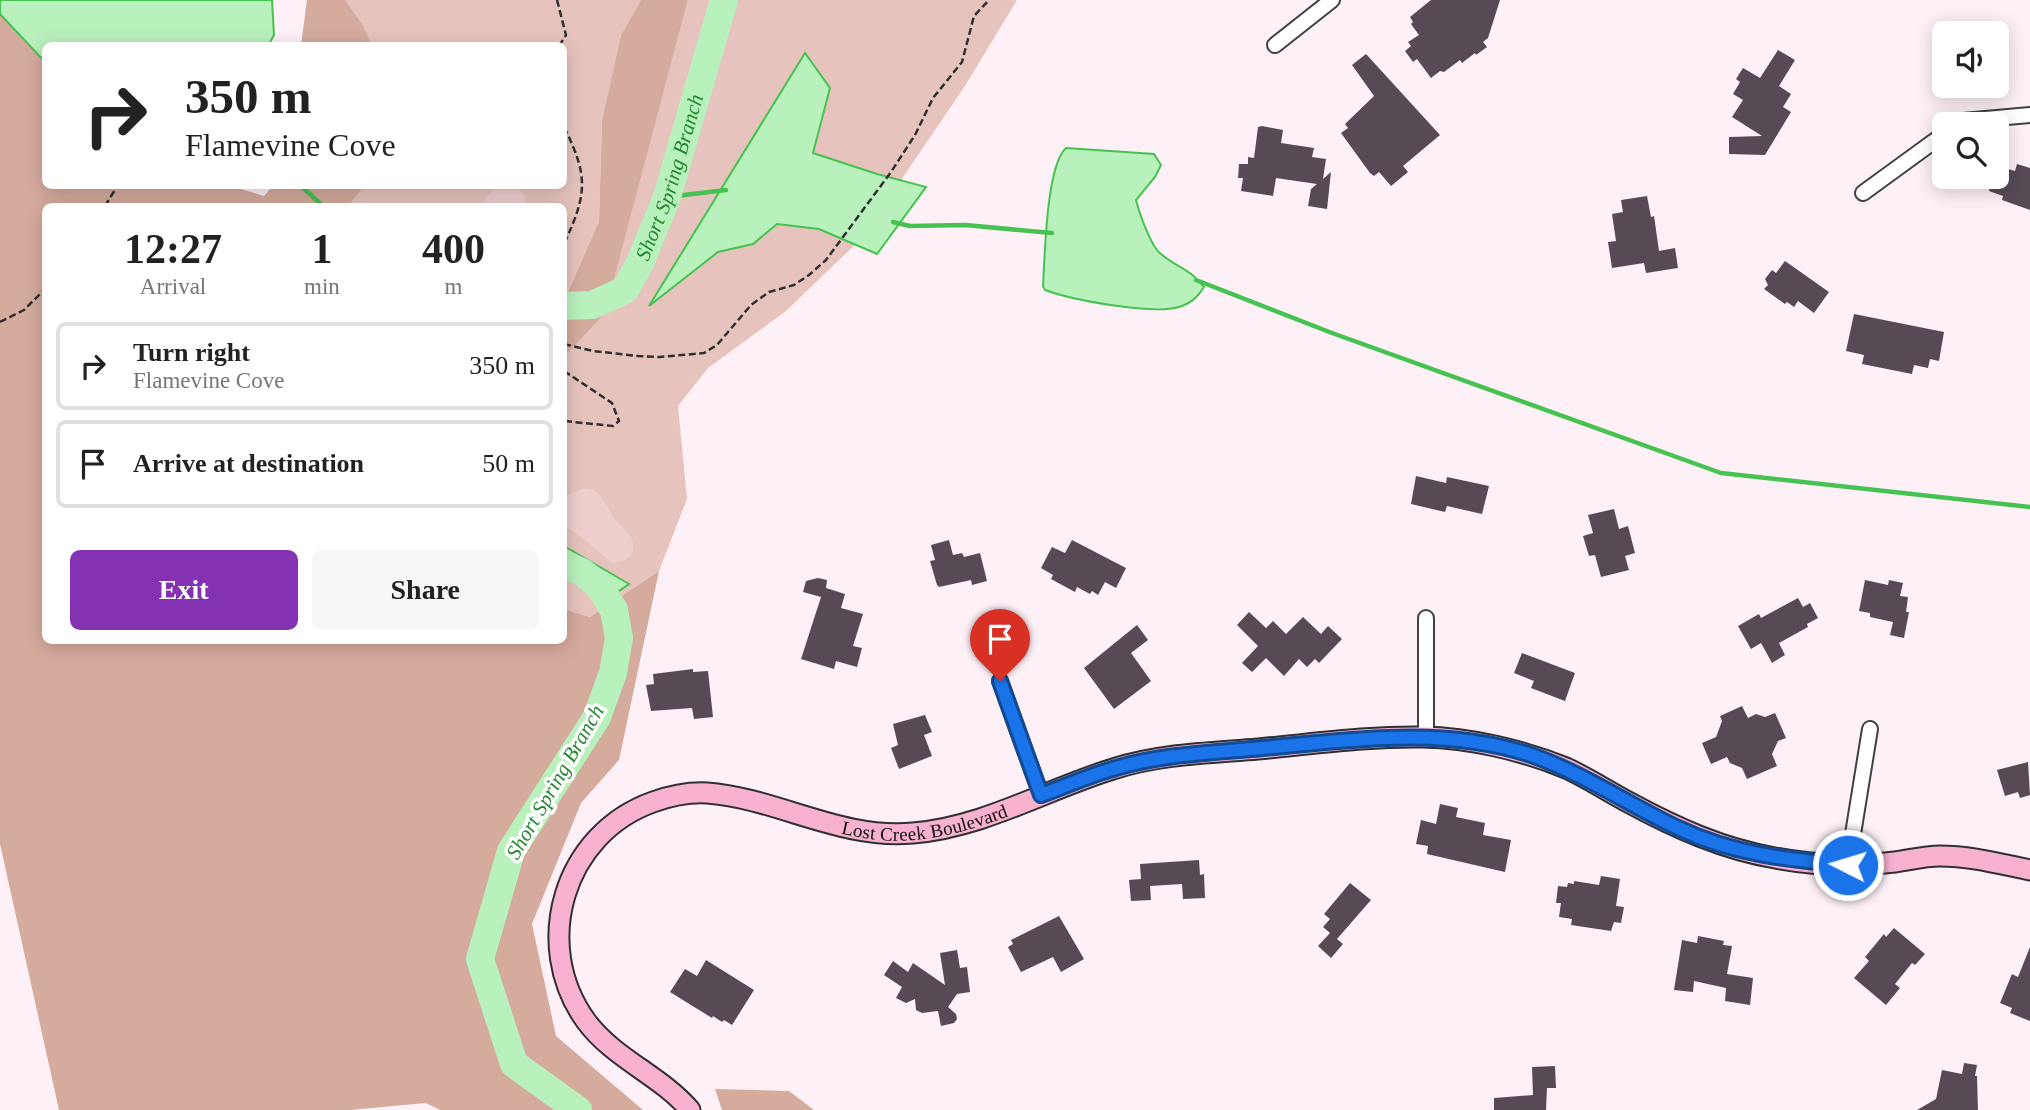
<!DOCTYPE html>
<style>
body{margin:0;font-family:"Times New Roman",serif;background:#f6f6f6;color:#222;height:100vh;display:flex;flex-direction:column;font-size:26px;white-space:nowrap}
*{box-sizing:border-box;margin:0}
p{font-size:23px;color:#767676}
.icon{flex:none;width:38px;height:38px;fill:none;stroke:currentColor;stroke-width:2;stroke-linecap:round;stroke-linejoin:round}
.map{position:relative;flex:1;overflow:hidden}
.details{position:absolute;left:42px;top:203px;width:525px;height:441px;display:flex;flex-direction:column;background:#fff;border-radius:10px;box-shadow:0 4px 18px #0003}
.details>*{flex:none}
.guide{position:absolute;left:42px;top:42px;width:525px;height:147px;border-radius:10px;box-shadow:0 4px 18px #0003;background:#fff;color:#222;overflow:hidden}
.controls{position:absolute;left:1932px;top:21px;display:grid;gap:14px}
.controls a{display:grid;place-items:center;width:77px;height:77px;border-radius:10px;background:#fff;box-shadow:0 4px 18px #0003;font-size:35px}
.pin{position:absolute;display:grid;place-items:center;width:60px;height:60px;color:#fff;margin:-72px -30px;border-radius:50% 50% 50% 0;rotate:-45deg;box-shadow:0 0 7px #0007}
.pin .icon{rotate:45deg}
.me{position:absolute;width:77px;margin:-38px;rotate:275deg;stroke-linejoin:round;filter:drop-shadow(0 0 5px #0008)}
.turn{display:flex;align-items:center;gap:24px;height:147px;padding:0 28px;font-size:32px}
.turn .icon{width:91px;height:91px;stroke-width:2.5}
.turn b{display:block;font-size:49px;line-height:60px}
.eta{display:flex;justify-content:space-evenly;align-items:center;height:119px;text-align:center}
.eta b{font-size:42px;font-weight:800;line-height:49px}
.primary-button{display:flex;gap:14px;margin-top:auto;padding:14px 28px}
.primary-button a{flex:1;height:80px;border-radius:10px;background:#8432b2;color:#fff;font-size:28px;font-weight:800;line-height:80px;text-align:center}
.primary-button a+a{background:#f6f6f6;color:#222}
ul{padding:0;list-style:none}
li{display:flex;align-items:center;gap:21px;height:88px;margin:0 14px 10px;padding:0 14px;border:4px solid #e0e0e0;border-radius:10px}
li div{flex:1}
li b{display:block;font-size:26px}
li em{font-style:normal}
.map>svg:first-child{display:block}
</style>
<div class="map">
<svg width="2030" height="1110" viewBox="0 0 2030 1110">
<rect width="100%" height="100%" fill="#fef0f7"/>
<path fill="#e6c4bd" d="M345 0H641L621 35 602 120 599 221 564 301V206H348L365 186H564V46L372 45 363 25Z
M688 0H1017L965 86 861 239 786 311 708 368 678 406 687 499 659 571 590 617 564 609V357L605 312Z"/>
<path fill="#d5ab9d" d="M307 0H345L363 25 372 45H301Z
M641 0H688L605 313 564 357V301L599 221 602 120 621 35Z
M0 7 45 62 46 186H231L264 196 273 186H365L348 206H46V640H564V609L590 617 659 571 619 760 581 803 532 924 556 1036 643 1110H440L426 1103 350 1110H59L0 844Z
M715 1089 789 1091 814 1110H722Z"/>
<path fill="#eecfce" d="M496 186H516L525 196 526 206H480Z
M584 488C602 490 605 504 614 518 618 524 625 528 629 534 640 551 629 562 612 563L584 539 564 525V497Z"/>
<path fill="#b9f1bd" stroke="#46c251" stroke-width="2" d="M0 0H272L274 35 268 46H46L45 62 0 14Z
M805 53 830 88 813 153 877 174 926 187 877 254 819 229 777 224 753 244 718 252 649 306Z
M1066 148 1154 154 1161 165 1155 177 1136 200C1139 212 1151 247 1161 254 1176 267 1192 270 1204 287 1197 298 1191 303 1179 307 1153 315 1072 300 1045 290L1043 286C1045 257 1046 166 1066 148Z
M564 546 629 584 606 600 575 578 564 573Z"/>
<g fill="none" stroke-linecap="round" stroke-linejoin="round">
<path stroke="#46c251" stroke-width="4.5" d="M301 186 323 206
M667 197 726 190
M893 222 910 226 965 225 1052 233
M1196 280 1332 333 1721 473 2030 507"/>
<g stroke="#b9f1bd" stroke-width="28">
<path id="s1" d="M564 306 592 305 625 290 640 263 667 197 724 0"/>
<path d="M564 564 582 572 599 586 614 610 619 638 613 673 597 717 511 851 480 959 514 1064 578 1110"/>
</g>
</g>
<path fill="#564b55" d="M1431 0H1500L1488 38 1483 42 1487 47 1476 55 1475 53 1462 63 1460 60 1444 72 1440 71 1431 78 1417 59 1413 62 1405 51 1411 46 1408 42 1419 35 1411 24 1413 22 1410 17Z
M1778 50 1795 60 1779 86 1791 94 1783 107 1791 112 1765 155 1729 154V137L1762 136 1732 117 1743 100 1733 94 1740 82 1736 79 1743 68 1760 78Z
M1366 54 1440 135 1403 166 1408 172 1391 186 1379 172 1374 176 1370 173 1341 133 1348 128 1345 124 1374 96 1352 65Z
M1262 126 1283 130 1281 143 1314 148 1312 157 1326 159 1323 179 1331 172 1327 209 1308 206 1311 189 1317 184 1276 178 1273 196 1241 191 1243 178H1238L1239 164H1248V157L1254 158 1258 127Z
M2017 164 2030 168V210L2002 200 2003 196 1989 191 1993 177H1997V166L2015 171Z
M1647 196 1651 217 1654 216 1659 251 1675 248 1678 268 1646 273 1644 263 1612 268 1608 242 1616 241 1612 214 1623 212 1621 200Z
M1785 261 1829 292 1814 313 1798 301 1794 307 1787 302 1785 304 1764 289 1768 285 1765 279 1772 270 1776 273Z
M1854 314 1944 332 1939 361 1930 359 1928 368 1914 365 1912 374 1862 364 1864 355 1846 351Z
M1416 476 1446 483 1447 477 1489 486 1482 514 1447 506 1445 512 1411 504Z
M1614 509 1619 529 1628 526 1635 553 1625 556 1629 570 1601 577 1595 555 1589 556 1583 536 1593 533 1588 515Z
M949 540 953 555 962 553 964 557 980 553 987 581 972 585 971 580 939 587 937 585 930 561 935 560 931 545Z
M1072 540 1126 568 1116 588 1105 582 1098 595 1092 591 1090 594 1077 587 1075 592 1051 579 1053 575 1041 568 1052 547 1065 553Z
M818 578 827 580 826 588 845 594 841 608 863 614 853 646 862 648 857 667 836 661 834 669 801 659 821 597 803 592 806 581Z
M1865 580 1888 585 1889 580 1903 583 1900 596 1908 597 1906 612H1909L1904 638 1890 635 1893 622 1870 617V613L1859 611Z
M1798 598 1803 607 1810 603 1818 618 1807 624 1808 627 1779 643 1785 655 1772 663 1761 643 1751 649 1738 626 1759 614 1761 618Z
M1249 612 1266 628 1273 621 1286 634 1303 617 1321 634 1328 626 1342 639 1319 663 1315 659 1307 667 1299 659 1284 676 1266 658 1252 672 1242 663 1258 646 1237 625Z
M1137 625 1148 640 1131 653 1151 681 1114 709 1084 668Z
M1522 653 1575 673 1565 701 1531 688 1534 681 1514 673Z
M693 669V672L708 671 713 717 694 719 692 708 651 711 646 685 654 684 653 674Z
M1742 706 1748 718 1756 714 1765 717 1775 713 1786 738 1778 741 1772 754 1777 766 1747 779 1742 768 1730 763 1727 757 1711 764 1702 743 1716 737 1722 721 1720 716Z
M925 715 932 732 924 735 932 756 899 769 891 748 898 745 893 724Z
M2028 762 2030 795 2020 798 2018 792 2005 796 1997 770Z
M1440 804 1458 808 1456 817 1485 823 1483 835 1511 840 1505 872 1427 854 1428 846 1416 844 1421 820 1436 824Z
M1199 860 1200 875 1204 874 1205 898 1183 899 1182 884 1150 886 1151 900 1131 901 1129 880 1141 879 1140 864Z
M1601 876 1620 879 1616 906 1624 907 1621 923 1614 922 1611 931 1571 925 1572 919 1559 917 1561 903H1556L1558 886 1567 887 1568 883 1574 884V881L1599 885Z
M1350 883 1371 900 1337 939 1343 944 1331 958 1318 946 1330 933 1323 927 1330 919 1324 914Z
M1059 916 1084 959 1061 972 1053 957 1021 972 1008 947 1013 944 1011 940Z
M1894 928 1925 954 1915 965 1912 963 1895 984 1900 988 1886 1005 1854 978 1869 961 1865 957 1884 934 1886 937Z
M1698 936 1724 941 1723 945 1732 946 1727 974 1753 978 1750 1005 1725 1001 1726 988 1694 981 1693 992 1674 990 1682 940 1697 943Z
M2030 947V1021L2010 1013 2012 1008 2000 1003 2012 974 2018 977Z
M957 950 960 968 967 967 970 992 957 994 948 1007 956 1014 957 1019 954 1023 941 1026 938 1011 922 1013 916 1010 915 999 906 1003 896 998 902 987 884 975 893 961 908 972 913 963 945 985 940 953Z
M706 960 754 990 732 1025 724 1020 722 1022 713 1016 712 1018 670 992 685 969 697 976Z
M1964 1063 1977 1065 1975 1076H1977L1978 1110H1917L1936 1099 1942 1070 1962 1074Z
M1555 1066 1556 1088H1547L1546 1110H1494V1098L1533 1095 1532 1067Z"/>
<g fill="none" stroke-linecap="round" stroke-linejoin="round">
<defs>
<path id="street" d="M1275 45 1332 0
M1958 124 1963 121 2030 115
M1863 193 1944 134
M1000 681 1041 795
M1426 737V618
M1848 865 1870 729"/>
<g id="secondary">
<path id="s2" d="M690 1110C660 1075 614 1059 586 1021 531 945 563 834 653 802 670 796 688 792 707 793 776 798 841 840 913 833 984 827 1045 790 1113 769 1159 754 1210 753 1258 749 1313 744 1368 736 1423 737 1470 738 1522 750 1566 768 1588 778 1609 792 1630 803 1676 828 1723 849 1775 858 1811 865 1849 866 1885 863 1903 862 1921 856 1940 856 1971 856 2000 864 2030 870"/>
</g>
</defs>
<use href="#street" stroke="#414141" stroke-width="18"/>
<use href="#secondary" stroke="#303030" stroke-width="23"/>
<path stroke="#303030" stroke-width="2.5" stroke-dasharray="7 3.5" stroke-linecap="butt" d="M557 0 566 35 559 46
M564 127C589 177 587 194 564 244
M105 206 116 188 125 186
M0 322 24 310 46 288
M564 344 593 351 638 356 660 357 704 353 717 345 751 305 769 292 794 285 809 275 826 260 891 172 915 135 933 98 962 62 974 16 989 0
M564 371 612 403 619 421 613 426 564 421"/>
<use href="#street" stroke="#fff" stroke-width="14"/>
<use href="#secondary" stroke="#f8b1cf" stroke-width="19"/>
</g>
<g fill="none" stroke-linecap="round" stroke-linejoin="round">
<defs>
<path id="route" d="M1000 681 1041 795C1066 786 1090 775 1116 768 1159 755 1207 753 1252 749 1344 741 1441 725 1531 755 1583 773 1629 805 1678 828 1732 854 1789 860 1848 865"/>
</defs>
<use href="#route" stroke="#114b97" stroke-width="18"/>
<use href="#route" stroke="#1a73e8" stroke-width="12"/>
</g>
<g text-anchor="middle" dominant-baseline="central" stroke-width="7" stroke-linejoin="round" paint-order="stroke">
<g font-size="19" fill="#0e0e0e" stroke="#fff">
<text stroke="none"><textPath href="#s2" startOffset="681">Lost Creek Boulevard</textPath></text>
</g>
<g font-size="21" font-style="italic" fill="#20882d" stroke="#fff">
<text stroke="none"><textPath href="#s1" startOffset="186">Short Spring Branch</textPath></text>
<text transform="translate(555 782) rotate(-60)">Short Spring Branch</text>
</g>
</g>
</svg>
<div class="controls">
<a><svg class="icon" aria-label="sound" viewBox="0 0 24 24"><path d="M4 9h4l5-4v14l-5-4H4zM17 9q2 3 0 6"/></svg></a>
<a><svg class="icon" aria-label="search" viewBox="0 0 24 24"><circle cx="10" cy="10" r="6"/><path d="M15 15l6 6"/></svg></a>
</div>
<div class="pin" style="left:1000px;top:681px;background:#d93025"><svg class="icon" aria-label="arrive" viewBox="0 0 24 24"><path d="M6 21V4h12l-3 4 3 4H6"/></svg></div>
<svg class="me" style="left:1848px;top:865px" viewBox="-20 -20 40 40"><circle r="17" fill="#1a73e8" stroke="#fff" stroke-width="3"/><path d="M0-11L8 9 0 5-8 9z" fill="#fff"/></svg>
<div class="guide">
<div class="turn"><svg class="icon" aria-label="right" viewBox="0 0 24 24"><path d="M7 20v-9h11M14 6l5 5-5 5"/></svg><div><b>350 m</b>Flamevine Cove</div></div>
</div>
<section class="details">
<div class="eta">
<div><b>12:27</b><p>Arrival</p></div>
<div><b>1</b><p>min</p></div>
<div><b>400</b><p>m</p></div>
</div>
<ul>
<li><svg class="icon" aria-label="right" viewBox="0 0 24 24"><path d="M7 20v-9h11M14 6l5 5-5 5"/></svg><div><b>Turn right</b><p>Flamevine Cove</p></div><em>350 m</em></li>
<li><svg class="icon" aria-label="arrive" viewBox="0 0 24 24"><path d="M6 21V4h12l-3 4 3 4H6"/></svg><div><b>Arrive at destination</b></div><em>50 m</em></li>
</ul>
<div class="primary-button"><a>Exit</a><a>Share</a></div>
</section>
</div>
